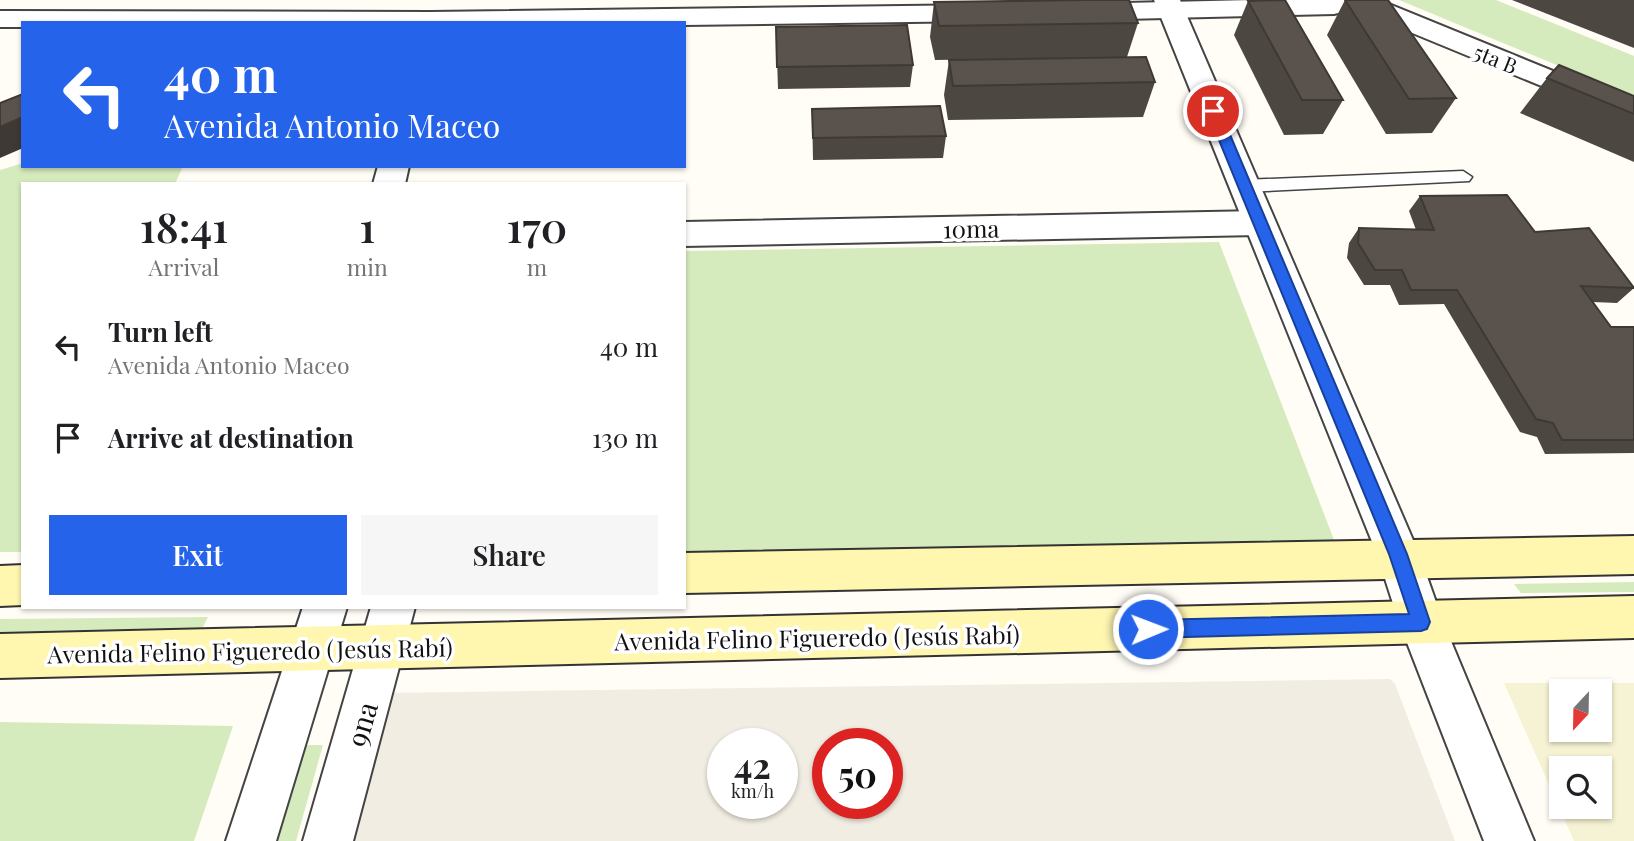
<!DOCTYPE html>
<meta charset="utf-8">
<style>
body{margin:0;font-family:"Playfair Display",serif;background:#f6f6f6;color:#202124;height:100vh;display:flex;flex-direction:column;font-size:26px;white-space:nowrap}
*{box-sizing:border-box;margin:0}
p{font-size:23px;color:#757577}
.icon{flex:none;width:38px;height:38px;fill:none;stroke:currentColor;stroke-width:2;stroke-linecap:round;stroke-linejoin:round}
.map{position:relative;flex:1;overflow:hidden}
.sheet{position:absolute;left:21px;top:182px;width:665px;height:427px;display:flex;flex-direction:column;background:#fff;border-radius:0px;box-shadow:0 2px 5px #0004}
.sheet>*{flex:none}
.guide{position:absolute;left:21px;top:21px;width:665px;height:147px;border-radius:0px;box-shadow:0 2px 5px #0004;background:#2563eb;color:#fff;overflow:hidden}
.needle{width:46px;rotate:202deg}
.buttons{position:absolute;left:1549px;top:679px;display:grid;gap:14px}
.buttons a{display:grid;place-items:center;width:63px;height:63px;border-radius:0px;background:#fff;box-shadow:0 2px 5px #0004;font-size:35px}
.speed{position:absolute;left:707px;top:728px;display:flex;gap:14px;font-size:35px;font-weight:700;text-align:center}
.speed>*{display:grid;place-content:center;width:91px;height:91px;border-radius:50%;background:#fff;box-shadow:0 2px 5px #0004;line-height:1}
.speed small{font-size:18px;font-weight:400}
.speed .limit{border:10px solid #d22;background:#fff;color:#111}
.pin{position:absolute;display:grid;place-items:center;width:60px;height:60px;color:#fff;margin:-30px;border:4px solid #fff;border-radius:50%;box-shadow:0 2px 7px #0007}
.me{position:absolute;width:77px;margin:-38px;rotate:89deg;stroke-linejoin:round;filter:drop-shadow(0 0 5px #0008)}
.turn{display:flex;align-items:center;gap:24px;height:147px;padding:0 28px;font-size:32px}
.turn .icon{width:91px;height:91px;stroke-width:2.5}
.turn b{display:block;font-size:49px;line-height:60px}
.eta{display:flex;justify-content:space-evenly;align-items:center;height:119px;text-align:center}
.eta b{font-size:42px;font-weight:600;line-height:49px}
.cta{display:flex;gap:14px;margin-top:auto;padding:14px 28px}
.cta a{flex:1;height:80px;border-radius:0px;background:#2563eb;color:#fff;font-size:28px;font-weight:600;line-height:80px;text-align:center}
.cta a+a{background:#f6f6f6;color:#202124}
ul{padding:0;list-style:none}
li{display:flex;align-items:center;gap:21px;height:91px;padding:0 28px}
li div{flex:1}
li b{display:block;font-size:26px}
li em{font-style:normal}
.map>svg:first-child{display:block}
</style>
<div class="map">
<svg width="1634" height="841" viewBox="0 0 1634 841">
<rect width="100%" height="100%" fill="#fffdf5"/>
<path fill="#f6f3d4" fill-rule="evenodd" d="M1504 683H1634V841H1574ZM1561 691H1600V730H1561ZM1561 768H1600V807H1561Z"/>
<path fill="#d5ebbd" d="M1399 0H1496L1634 56V97Z
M23 163V166H183L175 184H23V552H0V170Z
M1219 242 1336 545 684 558V251Z
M1634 582V592L1521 593 1514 584Z
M208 617 199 635 0 638V619Z
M0 722 233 726 194 841H0Z
M305 745H323L296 841H277Z"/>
<path fill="#f1ede2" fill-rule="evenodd" d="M1390 679 1395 684 1455 841H343L381 693ZM723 744H782V803H723ZM828 744H887V803H828Z"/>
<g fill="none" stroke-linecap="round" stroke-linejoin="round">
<defs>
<path id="service" d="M1463 171 1472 177 1469 181 1244 192 1235 186 1244 180Z"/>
<path id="minor" d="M1252 0H1379L1634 104V124L1354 9 1334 14 1082 20 1073 18 1069 12 1073 6 1082 4Z
M984 5 993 7 997 13 993 19 984 21 684 25 23 23V27H0V11L431 12Z
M378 166H409L405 184H373Z
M1259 211 1271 215 1275 223 1271 231 1259 235 684 246V222Z"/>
<path id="tertiary" d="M1154 0H1180L1419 554 1443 622 1534 841H1484L1399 622 1377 554Z
M303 607H347L276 841H226Z
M371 607H415L353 841H303Z"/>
<path id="secondary" d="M1634 536V574L684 593V553Z
M23 565V605L0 606V566Z
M1634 596V638L0 678V634Z"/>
</defs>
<use href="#service" stroke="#444" stroke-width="3"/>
<use href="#minor" stroke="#444" stroke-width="4"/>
<use href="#tertiary" stroke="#444" stroke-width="4"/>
<use href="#secondary" stroke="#333" stroke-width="4"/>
<use href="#service" fill="#fff" fill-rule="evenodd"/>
<use href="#minor" fill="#fff" fill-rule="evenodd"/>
<use href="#tertiary" fill="#fff" fill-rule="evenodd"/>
<use href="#secondary" fill="#fff6b0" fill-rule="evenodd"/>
</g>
<path fill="#4d4742" d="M1345 0 1456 98 1432 133 1386 134 1327 35Z
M1512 0H1634V48Z
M1248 1 1343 100 1323 134 1284 135 1234 35Z
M934 2 1138 23 1127 57 935 60 930 37Z
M776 27 913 65 910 87 778 89Z
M949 60 1155 82 1143 117 948 120 944 95Z
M1547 78 1634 96V162L1520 113Z
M812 109 946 136 943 158 813 160Z
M1420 196 1535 232 1634 288 1617 303 1593 302 1611 327H1634V453L1545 454 1537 437 1520 432 1444 304 1399 305 1390 285H1364L1347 258 1349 243 1359 228 1416 230 1409 211Z"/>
<path fill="#3f3936" d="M23 117V148L0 158V127Z"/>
<path fill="#5a524d" stroke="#3f3936" stroke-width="2" d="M1085 0H1129L1138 23 939 26 934 2Z
M1285 0 1343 100H1302L1248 1Z
M1345 0H1388L1456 98 1409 99Z
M907 25 913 65 777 67 776 27Z
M1146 57 1155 82 953 86 949 60Z
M1559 65 1634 96V114L1547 78Z
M23 94V117L0 127V103Z
M940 106 946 136 813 138 812 109Z
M1507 195 1535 232 1589 228 1634 288 1581 286 1611 327H1634V440H1562L1553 423 1536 419 1457 290H1411L1402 270H1375L1358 243 1359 228 1434 230 1420 196Z"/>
<path fill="#2563eb" stroke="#184099" stroke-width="2" d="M1213 107 1220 111 1407 554 1430 622 1427 629 1421 631 1148 638 1141 635 1139 629 1141 623 1148 620 1409 614 1389 554 1207 111Z"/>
<g text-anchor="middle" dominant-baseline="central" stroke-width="7" stroke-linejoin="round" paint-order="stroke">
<g font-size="21" fill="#111" stroke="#fff">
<text transform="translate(1496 58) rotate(22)">5ta B</text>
</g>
<g font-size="24" fill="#111" stroke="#fff">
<text transform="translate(971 228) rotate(-1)">10ma</text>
<text transform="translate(817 637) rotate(-1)">Avenida Felino Figueredo (Jesús Rabí)</text>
<text transform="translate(250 650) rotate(-1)">Avenida Felino Figueredo (Jesús Rabí)</text>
</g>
<g font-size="28" fill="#111" stroke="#fff">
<text transform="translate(361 724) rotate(-74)">9na</text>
</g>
</g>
</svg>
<div class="buttons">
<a><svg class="needle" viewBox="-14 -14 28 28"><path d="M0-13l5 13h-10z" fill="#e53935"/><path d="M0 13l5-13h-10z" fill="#757577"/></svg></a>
<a><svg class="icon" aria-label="search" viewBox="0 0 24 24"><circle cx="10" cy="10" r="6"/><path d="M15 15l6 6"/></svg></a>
</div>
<div class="speed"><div>42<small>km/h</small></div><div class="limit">50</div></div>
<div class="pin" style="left:1213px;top:111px;background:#d93025"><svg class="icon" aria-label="arrive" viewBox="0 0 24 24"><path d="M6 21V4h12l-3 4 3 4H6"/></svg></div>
<svg class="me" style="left:1148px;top:629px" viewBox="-20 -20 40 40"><circle r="17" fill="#2563eb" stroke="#fff" stroke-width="3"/><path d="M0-11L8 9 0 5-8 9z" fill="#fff"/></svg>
<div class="guide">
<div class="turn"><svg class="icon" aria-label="left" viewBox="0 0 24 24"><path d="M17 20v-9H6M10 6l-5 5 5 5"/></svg><div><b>40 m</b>Avenida Antonio Maceo</div></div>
</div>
<section class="sheet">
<div class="eta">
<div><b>18:41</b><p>Arrival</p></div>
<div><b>1</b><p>min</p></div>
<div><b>170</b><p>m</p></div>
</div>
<ul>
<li><svg class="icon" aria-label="left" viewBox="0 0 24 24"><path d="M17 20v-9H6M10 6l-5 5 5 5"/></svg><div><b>Turn left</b><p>Avenida Antonio Maceo</p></div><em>40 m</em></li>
<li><svg class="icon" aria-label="arrive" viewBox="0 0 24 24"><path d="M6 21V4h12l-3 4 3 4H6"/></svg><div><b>Arrive at destination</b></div><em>130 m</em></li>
</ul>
<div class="cta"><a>Exit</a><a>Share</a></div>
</section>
</div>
